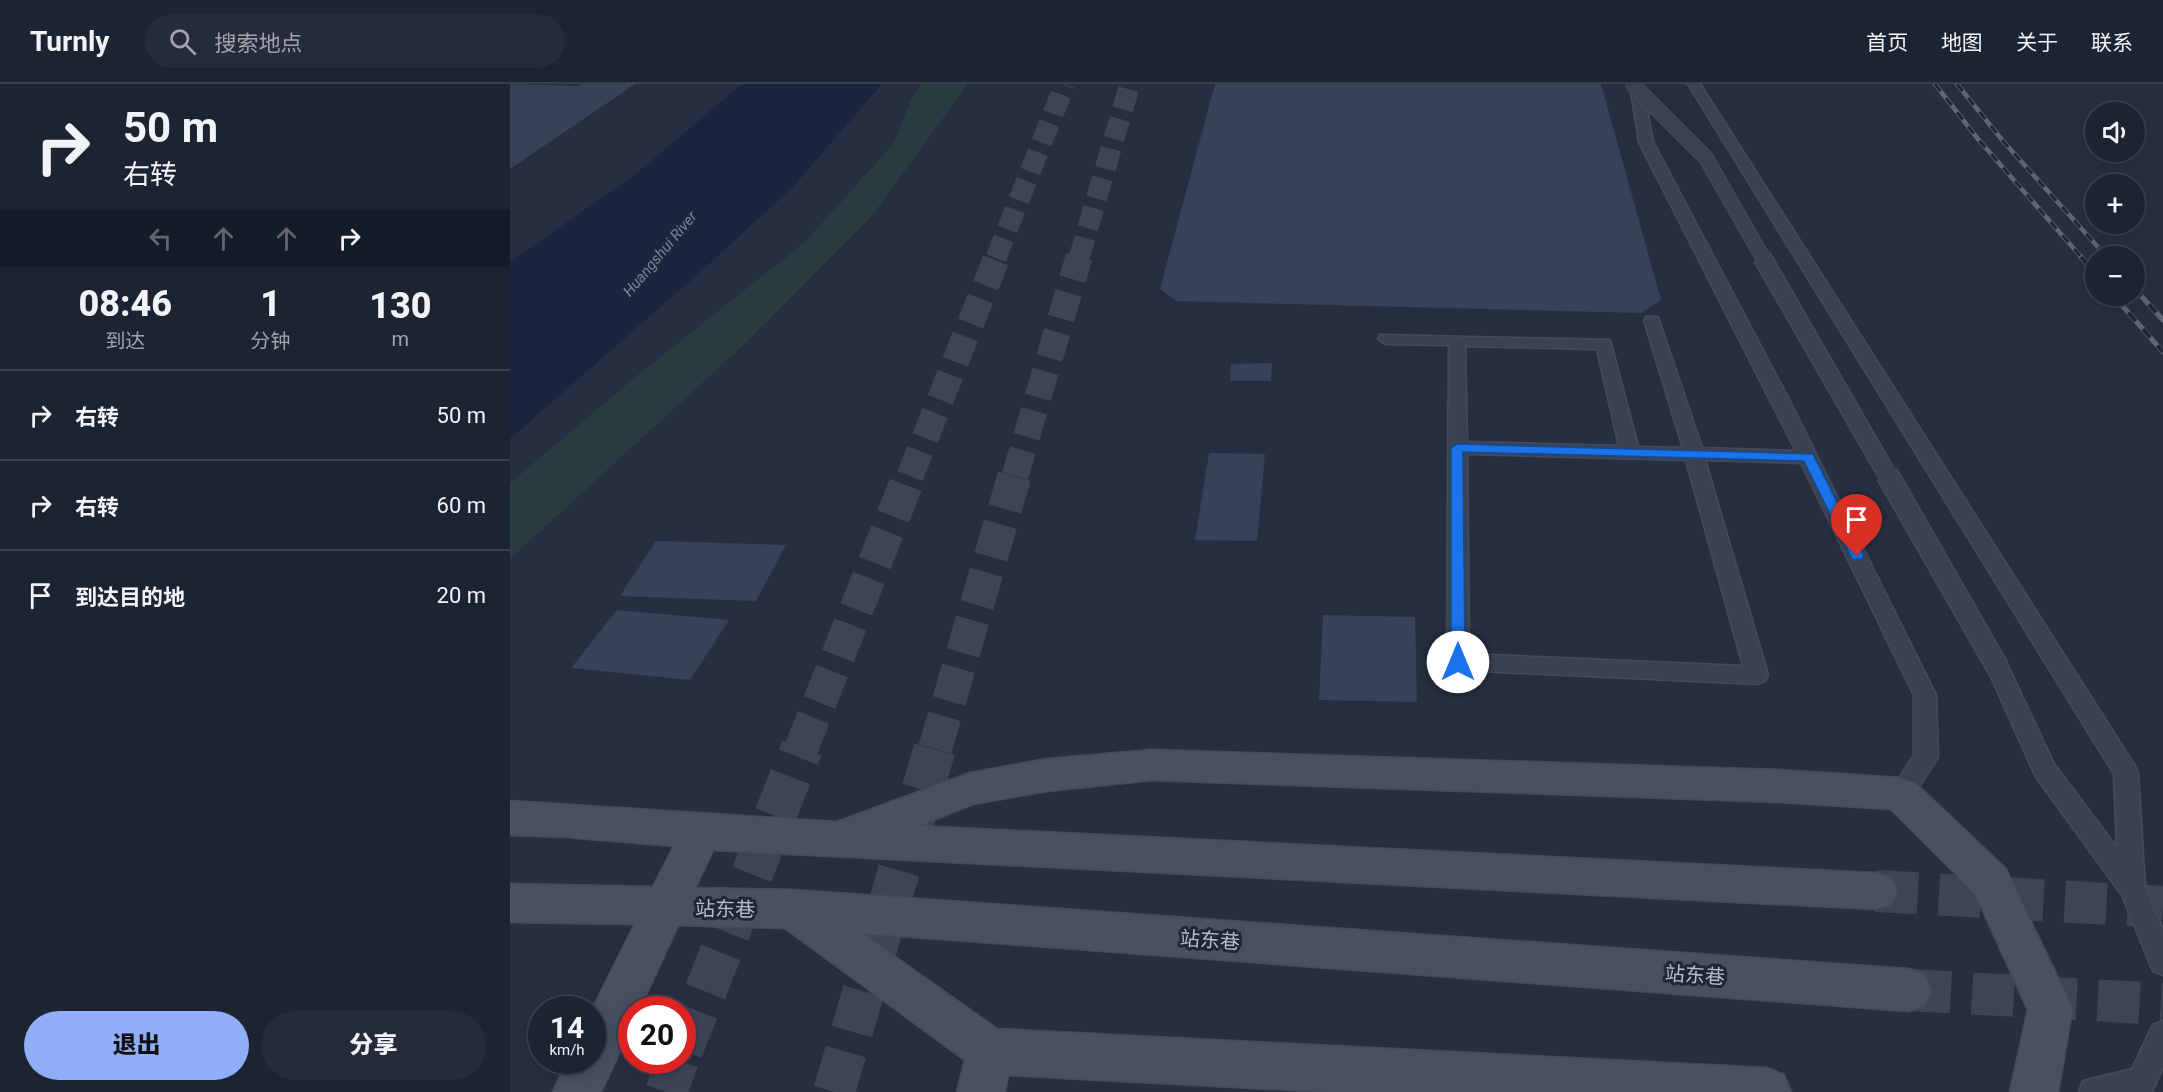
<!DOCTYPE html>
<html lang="zh">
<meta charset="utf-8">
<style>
body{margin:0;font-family:Roboto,"Noto Sans SC",sans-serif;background:#252b39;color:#f1f3f6;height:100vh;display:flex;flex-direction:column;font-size:22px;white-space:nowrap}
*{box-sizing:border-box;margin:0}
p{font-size:20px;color:#a0a4ab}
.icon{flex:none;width:33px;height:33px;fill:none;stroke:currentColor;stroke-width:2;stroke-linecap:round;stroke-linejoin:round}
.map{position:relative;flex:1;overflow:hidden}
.drawer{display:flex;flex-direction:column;background:#1c2331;width:510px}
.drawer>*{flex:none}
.top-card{background:#1c2331;color:#f1f3f6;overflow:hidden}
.tools{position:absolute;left:1575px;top:18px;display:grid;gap:12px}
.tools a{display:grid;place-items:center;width:60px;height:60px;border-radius:50%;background:#1c2331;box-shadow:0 3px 15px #0003,0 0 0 2px #3a404d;font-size:30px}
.speed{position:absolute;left:18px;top:912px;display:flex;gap:12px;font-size:30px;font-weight:700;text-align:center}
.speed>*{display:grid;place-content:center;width:78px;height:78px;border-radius:50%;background:#1c2331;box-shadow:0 3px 15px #0003,0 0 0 2px #3a404d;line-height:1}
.speed small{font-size:15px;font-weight:400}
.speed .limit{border:9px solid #d22;background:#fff;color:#111}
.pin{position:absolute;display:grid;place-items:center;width:51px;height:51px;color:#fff;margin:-62px -26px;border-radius:50% 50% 50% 0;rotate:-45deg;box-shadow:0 0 6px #0007}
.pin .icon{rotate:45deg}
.me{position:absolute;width:66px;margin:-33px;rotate:0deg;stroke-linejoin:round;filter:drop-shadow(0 0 4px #0008)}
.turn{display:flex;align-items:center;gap:21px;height:126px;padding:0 24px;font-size:27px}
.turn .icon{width:78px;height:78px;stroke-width:2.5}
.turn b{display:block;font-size:42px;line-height:51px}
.lanes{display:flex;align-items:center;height:57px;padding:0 24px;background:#0003;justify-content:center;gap:30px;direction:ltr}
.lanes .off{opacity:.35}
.eta{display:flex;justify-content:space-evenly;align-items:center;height:102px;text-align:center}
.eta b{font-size:36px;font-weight:800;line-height:42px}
.primary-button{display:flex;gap:12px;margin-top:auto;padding:12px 24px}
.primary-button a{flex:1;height:69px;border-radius:36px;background:#90adf7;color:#111;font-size:24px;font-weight:800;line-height:69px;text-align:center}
.primary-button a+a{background:#252b39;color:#f1f3f6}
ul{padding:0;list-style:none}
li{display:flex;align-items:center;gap:18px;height:90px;padding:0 24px;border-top:2px solid #3a404d}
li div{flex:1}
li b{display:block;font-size:22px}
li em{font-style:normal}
header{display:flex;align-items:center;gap:36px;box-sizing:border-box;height:84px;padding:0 30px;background:#1c2331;border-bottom:2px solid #3a404d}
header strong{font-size:28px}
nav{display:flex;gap:33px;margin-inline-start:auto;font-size:21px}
.search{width:420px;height:54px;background:#252b39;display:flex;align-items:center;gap:15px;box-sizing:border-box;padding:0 21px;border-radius:33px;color:#a0a4ab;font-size:22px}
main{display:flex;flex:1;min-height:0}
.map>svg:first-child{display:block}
</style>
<header>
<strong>Turnly</strong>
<div class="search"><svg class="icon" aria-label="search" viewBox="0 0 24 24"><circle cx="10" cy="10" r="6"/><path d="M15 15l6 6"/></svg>搜索地点</div>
<nav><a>首页</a><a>地图</a><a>关于</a><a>联系</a></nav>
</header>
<main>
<section class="drawer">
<div class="top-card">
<div class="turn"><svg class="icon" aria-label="right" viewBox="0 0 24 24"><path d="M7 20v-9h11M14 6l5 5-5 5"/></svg><div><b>50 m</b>右转</div></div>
<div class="lanes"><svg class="icon off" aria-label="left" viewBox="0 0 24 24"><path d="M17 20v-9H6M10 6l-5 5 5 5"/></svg><svg class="icon off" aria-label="ahead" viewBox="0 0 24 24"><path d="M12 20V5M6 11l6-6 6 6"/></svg><svg class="icon off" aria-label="ahead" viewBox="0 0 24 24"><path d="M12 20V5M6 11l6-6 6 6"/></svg><svg class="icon" aria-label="right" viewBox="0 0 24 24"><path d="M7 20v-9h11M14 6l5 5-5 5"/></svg></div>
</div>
<div class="eta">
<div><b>08:46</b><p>到达</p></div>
<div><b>1</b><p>分钟</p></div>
<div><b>130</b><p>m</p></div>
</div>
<ul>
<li><svg class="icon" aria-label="right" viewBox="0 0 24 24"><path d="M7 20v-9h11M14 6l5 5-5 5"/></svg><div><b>右转</b></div><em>50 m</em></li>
<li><svg class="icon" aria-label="right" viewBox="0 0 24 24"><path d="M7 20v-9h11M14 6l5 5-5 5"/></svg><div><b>右转</b></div><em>60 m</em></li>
<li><svg class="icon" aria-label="arrive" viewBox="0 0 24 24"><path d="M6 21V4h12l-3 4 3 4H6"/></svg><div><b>到达目的地</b></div><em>20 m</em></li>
</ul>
<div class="primary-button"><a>退出</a><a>分享</a></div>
</section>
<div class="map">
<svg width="1653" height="1008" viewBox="0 0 1653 1008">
<rect width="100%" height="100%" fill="#262f41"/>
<path fill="#283c42" d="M411 0H458L362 132 238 257 0 475V399L129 290 295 158 384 59 400 18Z"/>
<path fill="#19253f" d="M232 0H372L283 103 188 190 0 355V178L123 92Z"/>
<path fill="#384257" d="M0 0 68 2 71 0H125L0 85Z
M705 0H1091L1151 216 1131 229 666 217 650 205Z
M762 279 761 297H720L721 280Z
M699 369 755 370 747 457 685 456Z
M146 457 276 461 246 517 110 512Z
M107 526 219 536 180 596 61 584Z
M813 531 905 533 907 618 809 616Z"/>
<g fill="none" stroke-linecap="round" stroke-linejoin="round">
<path stroke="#3c4456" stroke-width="42" stroke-dasharray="42 21" stroke-linecap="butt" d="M1366 807 1653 823
M1399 906 1653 920"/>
<path stroke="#3c4456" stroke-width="21" stroke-dasharray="21 10" stroke-linecap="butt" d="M486 174 555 0
M569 174 620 0"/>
<path stroke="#3c4456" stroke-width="27" stroke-dasharray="27 14" stroke-linecap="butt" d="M400 392 487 173
M505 392 569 173"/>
<path stroke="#3c4456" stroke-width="34" stroke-dasharray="34 16" stroke-linecap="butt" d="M291 665 400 390
M425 665 505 390"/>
<path stroke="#3c4456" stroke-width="42" stroke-dasharray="42 21" stroke-linecap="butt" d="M172 966 292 664
M156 1008 168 976
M324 1008 425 664"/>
<defs>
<path id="lane" d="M1120 0H1132L1143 58 1278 314 1426 611 1428 673 1400 717 1391 720 1382 717 1379 710 1404 671V611L1291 379 1195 376 1258 591 1255 597 1247 600 948 586 940 584 937 578 939 261 876 260 868 255 870 251 1100 256 1128 363 1173 364 1134 236 1136 233H1148L1192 364 1286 367 1129 58ZM955 262 1087 265 1109 362 957 358ZM957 370 1176 376 1233 582 959 570Z
M1178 0H1190L1625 682 1628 689 1635 804 1653 846V891L1643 887 1612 811 1526 693 1477 584 1480 578 1488 576 1496 578 1544 680 1607 764 1604 690Z
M1653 937V983L1642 1008H1569L1573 997 1622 985 1643 941Z"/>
<path id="secondary" d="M642 666 1269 686 1391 694 1405 699 1495 784 1556 911 1562 926 1548 1008H1500L1518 926 1465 809 1381 725 1269 718 642 696 537 707 463 720 408 742 1366 789 1381 794 1387 807 1381 820 1366 825 203 766 185 804 283 806 1399 885 1415 891 1421 906 1415 921 1399 927 351 849 487 945 1257 984 1274 991 1281 1008H821L498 991 495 1008H447L455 976 275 844 168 841 129 926H122V941L91 1008H43L58 976H82V926L125 840 0 838V800L143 803 164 762 57 753 0 751V717L327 738 460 689 537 675Z"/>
</defs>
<use href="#lane" stroke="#444a5a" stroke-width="3"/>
<use href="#secondary" stroke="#444a5a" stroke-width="3"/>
<use href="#lane" fill="#3b4151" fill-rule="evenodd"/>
<use href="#secondary" fill="#495064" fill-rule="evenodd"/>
<defs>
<path id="rail-far1" d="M1425 0 1468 55 1572 174
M1447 0 1493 57 1596 172"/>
<path id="rail" d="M1571 173 1586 190
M1624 204 1653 236
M1604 212 1653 268"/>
</defs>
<use href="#rail-far1" stroke="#5d6578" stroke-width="4.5"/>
<use href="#rail" stroke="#5d6578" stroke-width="5"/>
<use href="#rail-far1" stroke="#1f2636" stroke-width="3" stroke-dasharray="9" stroke-linecap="butt"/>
<use href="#rail" stroke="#1f2636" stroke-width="4" stroke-dasharray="11" stroke-linecap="butt"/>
<defs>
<path id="lane-bridge-far2" d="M1122 0 1196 74 1253 174"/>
<path id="lane-bridge-far1" d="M1252 173 1378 392"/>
<path id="lane-bridge" d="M1377 390 1488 584"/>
</defs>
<use href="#lane-bridge-far2" stroke="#444a5a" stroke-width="16" stroke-linecap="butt"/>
<use href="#lane-bridge-far1" stroke="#444a5a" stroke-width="20" stroke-linecap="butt"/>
<use href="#lane-bridge" stroke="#444a5a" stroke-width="24" stroke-linecap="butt"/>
<use href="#lane-bridge-far2" stroke="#3b4151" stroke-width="14"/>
<use href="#lane-bridge-far1" stroke="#3b4151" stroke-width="17"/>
<use href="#lane-bridge" stroke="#3b4151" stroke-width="21"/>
</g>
<path fill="#1a73e8" stroke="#114b97" stroke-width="1.5" d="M947 360 1303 370 1354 472 1352 475H1342L1294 377 953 368 955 578 953 582H943L941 578V364Z"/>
<g text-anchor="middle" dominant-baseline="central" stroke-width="6" stroke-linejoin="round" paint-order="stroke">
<g font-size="15" font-style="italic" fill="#7183a9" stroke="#1f2636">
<text transform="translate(150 170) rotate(-50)">Huangshui River</text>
</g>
<g font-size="20" fill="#b7bdcb" stroke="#1f2636">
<text transform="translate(215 825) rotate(1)">站东巷</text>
<text transform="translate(700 856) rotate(4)">站东巷</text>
<text transform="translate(1185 891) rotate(4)">站东巷</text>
</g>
</g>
</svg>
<div class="tools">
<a><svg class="icon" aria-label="sound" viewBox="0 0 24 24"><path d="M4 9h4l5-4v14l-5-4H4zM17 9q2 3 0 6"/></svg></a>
<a>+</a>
<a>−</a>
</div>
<div class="speed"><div>14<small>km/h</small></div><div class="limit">20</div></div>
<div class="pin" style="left:1347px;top:472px;background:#d93025"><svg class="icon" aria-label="arrive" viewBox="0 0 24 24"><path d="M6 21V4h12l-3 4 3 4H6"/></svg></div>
<svg class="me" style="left:948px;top:578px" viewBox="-20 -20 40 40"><circle r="19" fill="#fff"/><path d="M0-13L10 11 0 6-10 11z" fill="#1a73e8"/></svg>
</div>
</main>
